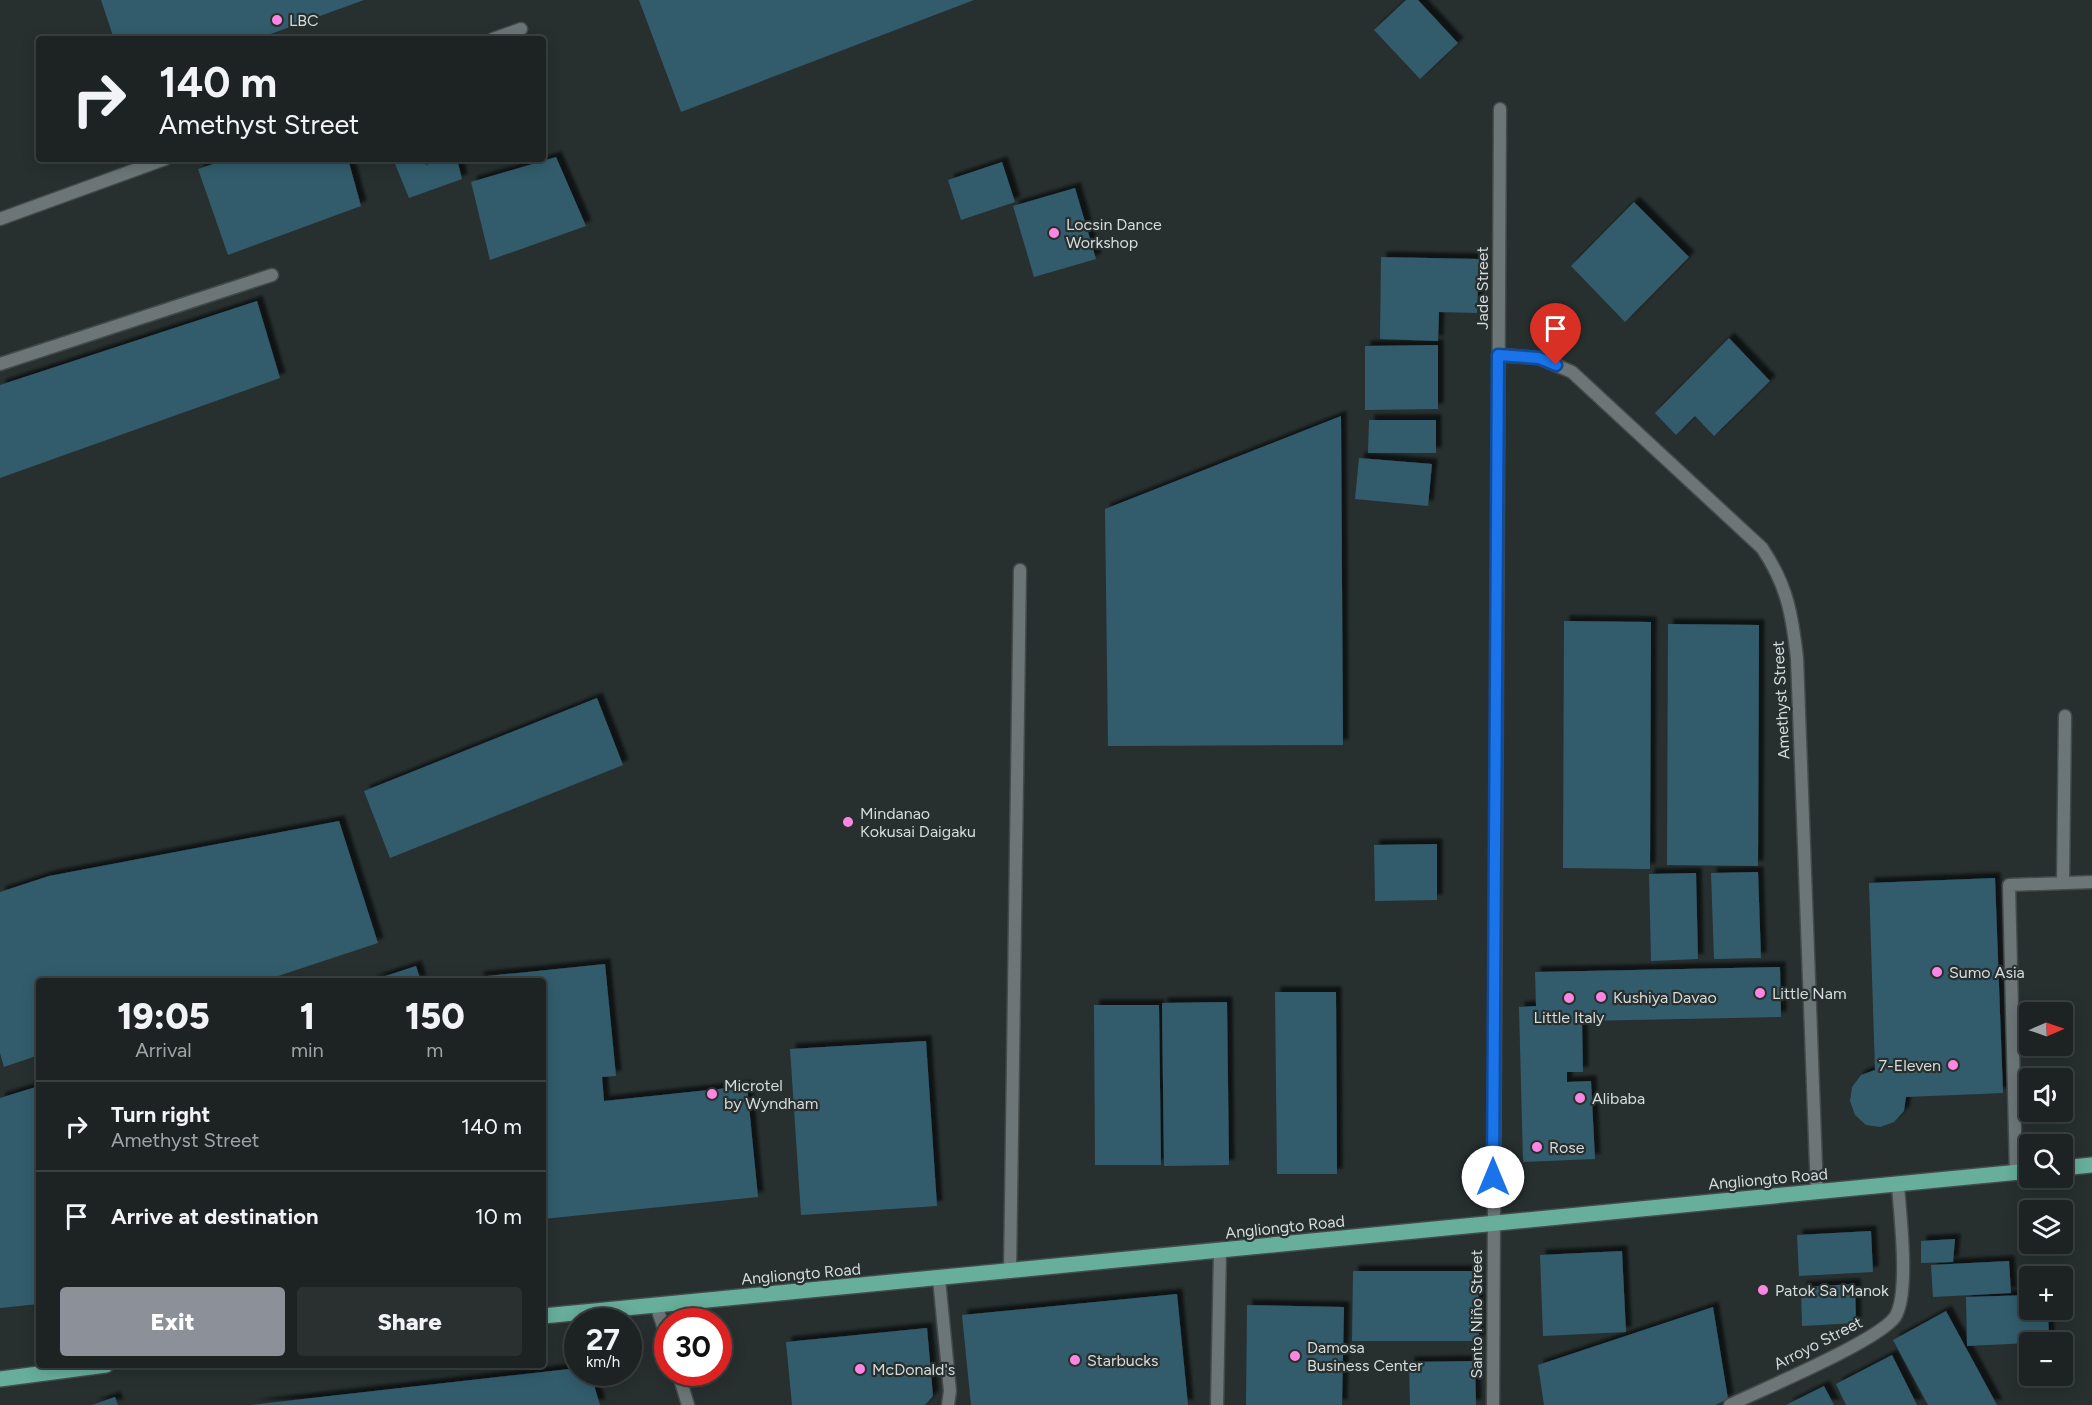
<!DOCTYPE html>
<meta charset="utf-8">
<style>
body{margin:0;font-family:Figtree,sans-serif;background:#2a2f30;color:#f1f3f6;height:100vh;display:flex;flex-direction:column;font-size:22px;white-space:nowrap}
*{box-sizing:border-box;margin:0}
p{font-size:20px;color:#a0a4a6}
.icon{flex:none;width:33px;height:33px;fill:none;stroke:currentColor;stroke-width:2;stroke-linecap:round;stroke-linejoin:round}
.map{position:relative;flex:1;overflow:hidden}
.details{position:absolute;left:36px;top:978px;width:510px;height:390px;display:flex;flex-direction:column;background:#1d2323;border-radius:6px;box-shadow:0 3px 15px #0003,0 0 0 2px #3b4041}
.details>*{flex:none}
.top-card{position:absolute;left:36px;top:36px;width:510px;height:126px;border-radius:6px;box-shadow:0 3px 15px #0003,0 0 0 2px #3b4041;background:#1d2323;color:#f1f3f6;overflow:hidden}
.needle{width:39px;rotate:88deg}
.buttons{position:absolute;left:2019px;top:1002px;display:grid;gap:12px}
.buttons a{display:grid;place-items:center;width:54px;height:54px;border-radius:6px;background:#1d2323;box-shadow:0 3px 15px #0003,0 0 0 2px #3b4041;font-size:30px}
.speed{position:absolute;left:564px;top:1308px;display:flex;gap:12px;font-size:30px;font-weight:700;text-align:center}
.speed>*{display:grid;place-content:center;width:78px;height:78px;border-radius:50%;background:#1d2323;box-shadow:0 3px 15px #0003,0 0 0 2px #3b4041;line-height:1}
.speed small{font-size:15px;font-weight:400}
.speed .limit{border:9px solid #d22;background:#fff;color:#111}
.pin{position:absolute;display:grid;place-items:center;width:51px;height:51px;color:#fff;margin:-62px -26px;border-radius:50% 50% 50% 0;rotate:-45deg;box-shadow:0 0 6px #0007}
.pin .icon{rotate:45deg}
.me{position:absolute;width:66px;margin:-33px;rotate:0deg;stroke-linejoin:round;filter:drop-shadow(0 0 4px #0008)}
.turn{display:flex;align-items:center;gap:21px;height:126px;padding:0 24px;font-size:27px}
.turn .icon{width:78px;height:78px;stroke-width:2.5}
.turn b{display:block;font-size:42px;line-height:51px}
.eta{display:flex;justify-content:space-evenly;align-items:center;height:102px;text-align:center}
.eta b{font-size:36px;font-weight:800;line-height:42px}
.cta{display:flex;gap:12px;margin-top:auto;padding:12px 24px}
.cta a{flex:1;height:69px;border-radius:6px;background:#8c9099;color:#fff;font-size:24px;font-weight:800;line-height:69px;text-align:center}
.cta a+a{background:#2a2f30;color:#f1f3f6}
ul{padding:0;list-style:none}
li{display:flex;align-items:center;gap:18px;height:90px;padding:0 24px;border-top:2px solid #3b4041}
li div{flex:1}
li b{display:block;font-size:22px}
li em{font-style:normal}
.map>svg:first-child{display:block}
</style>
<div class="map">
<svg width="2092" height="1405" viewBox="0 0 2092 1405">
<defs>
<filter id="shadow"><feDropShadow dx="5.5" dy="-5.5" stdDeviation="1.5" flood-color="#0009"/></filter>
</defs>
<rect width="100%" height="100%" fill="#272f2f"/>
<path fill="#335b6c" filter="url(#shadow)" d="M101 0H364L257 39H114Z
M639 0H974L681 112Z
M1406 0H1418L1458 43 1420 79 1374 30Z
M556 157 586 226 490 260 471 182Z
M228 159H348L361 206 228 255 198 169Z
M393 159H424L426 165 440 159H457L462 179 409 198Z
M1002 162 1015 202 961 220 948 180Z
M1075 188 1096 259 1034 277 1013 206Z
M1634 202 1689 257 1625 322 1571 266Z
M1381 257 1479 259 1477 313 1439 312 1438 341 1380 339Z
M257 301 280 378 0 478V385Z
M1729 338 1770 381 1714 436 1695 416 1676 435 1655 413Z
M1438 345V409L1365 410V346Z
M1341 416 1343 745 1108 746 1105 509Z
M1369 420H1436V453H1368Z
M1359 458 1432 464 1428 506 1355 499Z
M1564 621 1651 622 1650 869 1563 868Z
M1668 624 1759 625 1758 866 1667 865Z
M597 698 623 765 390 858 364 791Z
M339 821 378 943 263 981H39V1055L4 1067 0 1053V892L49 876Z
M1437 844V900L1375 901 1374 845Z
M1758 872 1761 958 1714 959 1711 873Z
M1696 873 1698 959 1651 961 1649 874Z
M1995 878 2003 1093 1906 1097 1904 1111 1894 1122 1880 1127 1866 1125 1855 1115 1850 1101 1852 1087 1861 1075 1875 1070 1869 883Z
M605 964 616 1076 602 1077 604 1101 747 1086 758 1197 543 1219V981H479L478 977Z
M416 966 421 981H370Z
M1780 967 1781 1017 1582 1021 1583 1072H1567V1082L1591 1081 1595 1159 1523 1162 1519 1007 1536 1006 1535 972Z
M1275 992H1336L1337 1174H1277Z
M1227 1002 1229 1165 1164 1166 1162 1003Z
M1094 1005H1159L1161 1165H1095Z
M926 1041 937 1206 801 1215 790 1049Z
M39 1086V1304L0 1308V1098Z
M1871 1231 1873 1272 1799 1276 1797 1235Z
M1955 1239 1953 1262 1921 1263V1241Z
M1622 1251 1626 1332 1543 1336 1540 1255Z
M2009 1261 2011 1293 1933 1297 1931 1265Z
M1353 1271H1478L1479 1341H1352Z
M1855 1284 1856 1323 1802 1326 1801 1287Z
M1177 1294 1188 1405H971L962 1315Z
M2030 1295V1310H2048L2049 1342 1967 1346 1966 1297Z
M1247 1305 1344 1307 1342 1405H1246Z
M1713 1307 1728 1399 1715 1405H1544L1538 1365Z
M1946 1311 1997 1405H1928L1893 1340Z
M927 1328 933 1396 925 1405H792L786 1342Z
M1892 1355 1917 1405H1846L1836 1384Z
M1475 1361 1476 1405H1410L1409 1362Z
M578 1368V1372H590L600 1405H250Z
M1824 1386 1834 1405H1786Z
M115 1397 118 1405H92Z"/>
<g fill="none" stroke-linecap="round" stroke-linejoin="round">
<defs>
<path id="lane" d="M493 39 521 29
M0 219 165 159
M0 364 272 275
M2063 883 2065 716
M2016 1173 2009 885 2092 882
M1010 1272 1020 570
M939 1279 950 1391 948 1405
M656 1305 668 1341
M678 1372 688 1405
M1217 1405 1220 1251"/>
<path id="street" d="M1498 355 1539 358 1572 372 1762 548C1787 585 1792 614 1797 658L1817 1193
M1493 1405 1500 109
M1730 1405C1763 1389 1878 1341 1895 1317 1910 1294 1900 1214 1898 1186"/>
<path id="primary" d="M2062 1168 2092 1165
M543 1316 2030 1171
M0 1379 106 1365"/>
</defs>
<use href="#lane" stroke="#434a4a" stroke-width="15"/>
<use href="#street" stroke="#434a4a" stroke-width="15"/>
<use href="#primary" stroke="#434a4a" stroke-width="18"/>
<use href="#lane" stroke="#6c7676" stroke-width="12"/>
<use href="#street" stroke="#6c7676" stroke-width="12"/>
<use href="#primary" stroke="#67ae9b" stroke-width="15"/>
</g>
<g fill="none" stroke-linecap="round" stroke-linejoin="round">
<defs>
<path id="route" d="M1493 1177 1498 355 1539 358 1556 365"/>
</defs>
<use href="#route" stroke="#114b97" stroke-width="15"/>
<use href="#route" stroke="#1a73e8" stroke-width="10"/>
</g>
<g fill="#fd86e2" stroke="#272f2f" stroke-width="2">
<circle cx="277" cy="20" r="6"/>
<circle cx="1054" cy="233" r="6"/>
<circle cx="848" cy="822" r="6"/>
<circle cx="1937" cy="972" r="6"/>
<circle cx="1760" cy="993" r="6"/>
<circle cx="1601" cy="997" r="6"/>
<circle cx="1569" cy="998" r="6"/>
<circle cx="1953" cy="1065" r="6"/>
<circle cx="712" cy="1094" r="6"/>
<circle cx="1580" cy="1098" r="6"/>
<circle cx="1537" cy="1147" r="6"/>
<circle cx="1763" cy="1290" r="6"/>
<circle cx="1295" cy="1356" r="6"/>
<circle cx="1075" cy="1360" r="6"/>
<circle cx="860" cy="1369" r="6"/>
</g>
<g text-anchor="middle" dominant-baseline="central" stroke-width="4.5" stroke-linejoin="round" paint-order="stroke">
<g font-size="16" fill="#d6dbdb" stroke="#272f2f" text-anchor="start">
<text x="289" y="20">LBC</text>
<text x="1066" y="224">Locsin Dance<tspan x="1066" dy="18">Workshop</tspan></text>
<text x="860" y="813">Mindanao<tspan x="860" dy="18">Kokusai Daigaku</tspan></text>
<text x="1949" y="972">Sumo Asia</text>
<text x="1772" y="993">Little Nam</text>
<text x="1613" y="997">Kushiya Davao</text>
<text x="1569" y="1017" text-anchor="middle">Little Italy</text>
<text x="1941" y="1065" text-anchor="end">7-Eleven</text>
<text x="724" y="1085">Microtel<tspan x="724" dy="18">by Wyndham</tspan></text>
<text x="1592" y="1098">Alibaba</text>
<text x="1549" y="1147">Rose</text>
<text x="1775" y="1290">Patok Sa Manok</text>
<text x="1307" y="1347">Damosa<tspan x="1307" dy="18">Business Center</tspan></text>
<text x="1087" y="1360">Starbucks</text>
<text x="872" y="1369">McDonald's</text>
</g>
<g font-size="16" fill="#d6dbdb" stroke="#272f2f">
<text transform="translate(1482 288) rotate(-90)">Jade Street</text>
<text transform="translate(1781 700) rotate(-93)">Amethyst Street</text>
<text transform="translate(1768 1179) rotate(-5)">Angliongto Road</text>
<text transform="translate(1285 1227) rotate(-6)">Angliongto Road</text>
<text transform="translate(801 1274) rotate(-5)">Angliongto Road</text>
<text transform="translate(1476 1314) rotate(-90)">Santo Niño Street</text>
<text transform="translate(1818 1343) rotate(-27)">Arroyo Street</text>
</g>
</g>
</svg>
<div class="buttons">
<a><svg class="needle" viewBox="-14 -14 28 28"><path d="M0-13l5 13h-10z" fill="#e53935"/><path d="M0 13l5-13h-10z" fill="#a0a4a6"/></svg></a>
<a><svg class="icon" aria-label="sound" viewBox="0 0 24 24"><path d="M4 9h4l5-4v14l-5-4H4zM17 9q2 3 0 6"/></svg></a>
<a><svg class="icon" aria-label="search" viewBox="0 0 24 24"><circle cx="10" cy="10" r="6"/><path d="M15 15l6 6"/></svg></a>
<a><svg class="icon" aria-label="layers" viewBox="0 0 24 24"><path d="M12 4l9 5-9 5-9-5zM3 14l9 5 9-5"/></svg></a>
<a>+</a>
<a>−</a>
</div>
<div class="speed"><div>27<small>km/h</small></div><div class="limit">30</div></div>
<div class="pin" style="left:1556px;top:365px;background:#d93025"><svg class="icon" aria-label="arrive" viewBox="0 0 24 24"><path d="M6 21V4h12l-3 4 3 4H6"/></svg></div>
<svg class="me" style="left:1493px;top:1177px" viewBox="-20 -20 40 40"><circle r="19" fill="#fff"/><path d="M0-13L10 11 0 6-10 11z" fill="#1a73e8"/></svg>
<div class="top-card">
<div class="turn"><svg class="icon" aria-label="right" viewBox="0 0 24 24"><path d="M7 20v-9h11M14 6l5 5-5 5"/></svg><div><b>140 m</b>Amethyst Street</div></div>
</div>
<section class="details">
<div class="eta">
<div><b>19:05</b><p>Arrival</p></div>
<div><b>1</b><p>min</p></div>
<div><b>150</b><p>m</p></div>
</div>
<ul>
<li><svg class="icon" aria-label="right" viewBox="0 0 24 24"><path d="M7 20v-9h11M14 6l5 5-5 5"/></svg><div><b>Turn right</b><p>Amethyst Street</p></div><em>140 m</em></li>
<li><svg class="icon" aria-label="arrive" viewBox="0 0 24 24"><path d="M6 21V4h12l-3 4 3 4H6"/></svg><div><b>Arrive at destination</b></div><em>10 m</em></li>
</ul>
<div class="cta"><a>Exit</a><a>Share</a></div>
</section>
</div>
